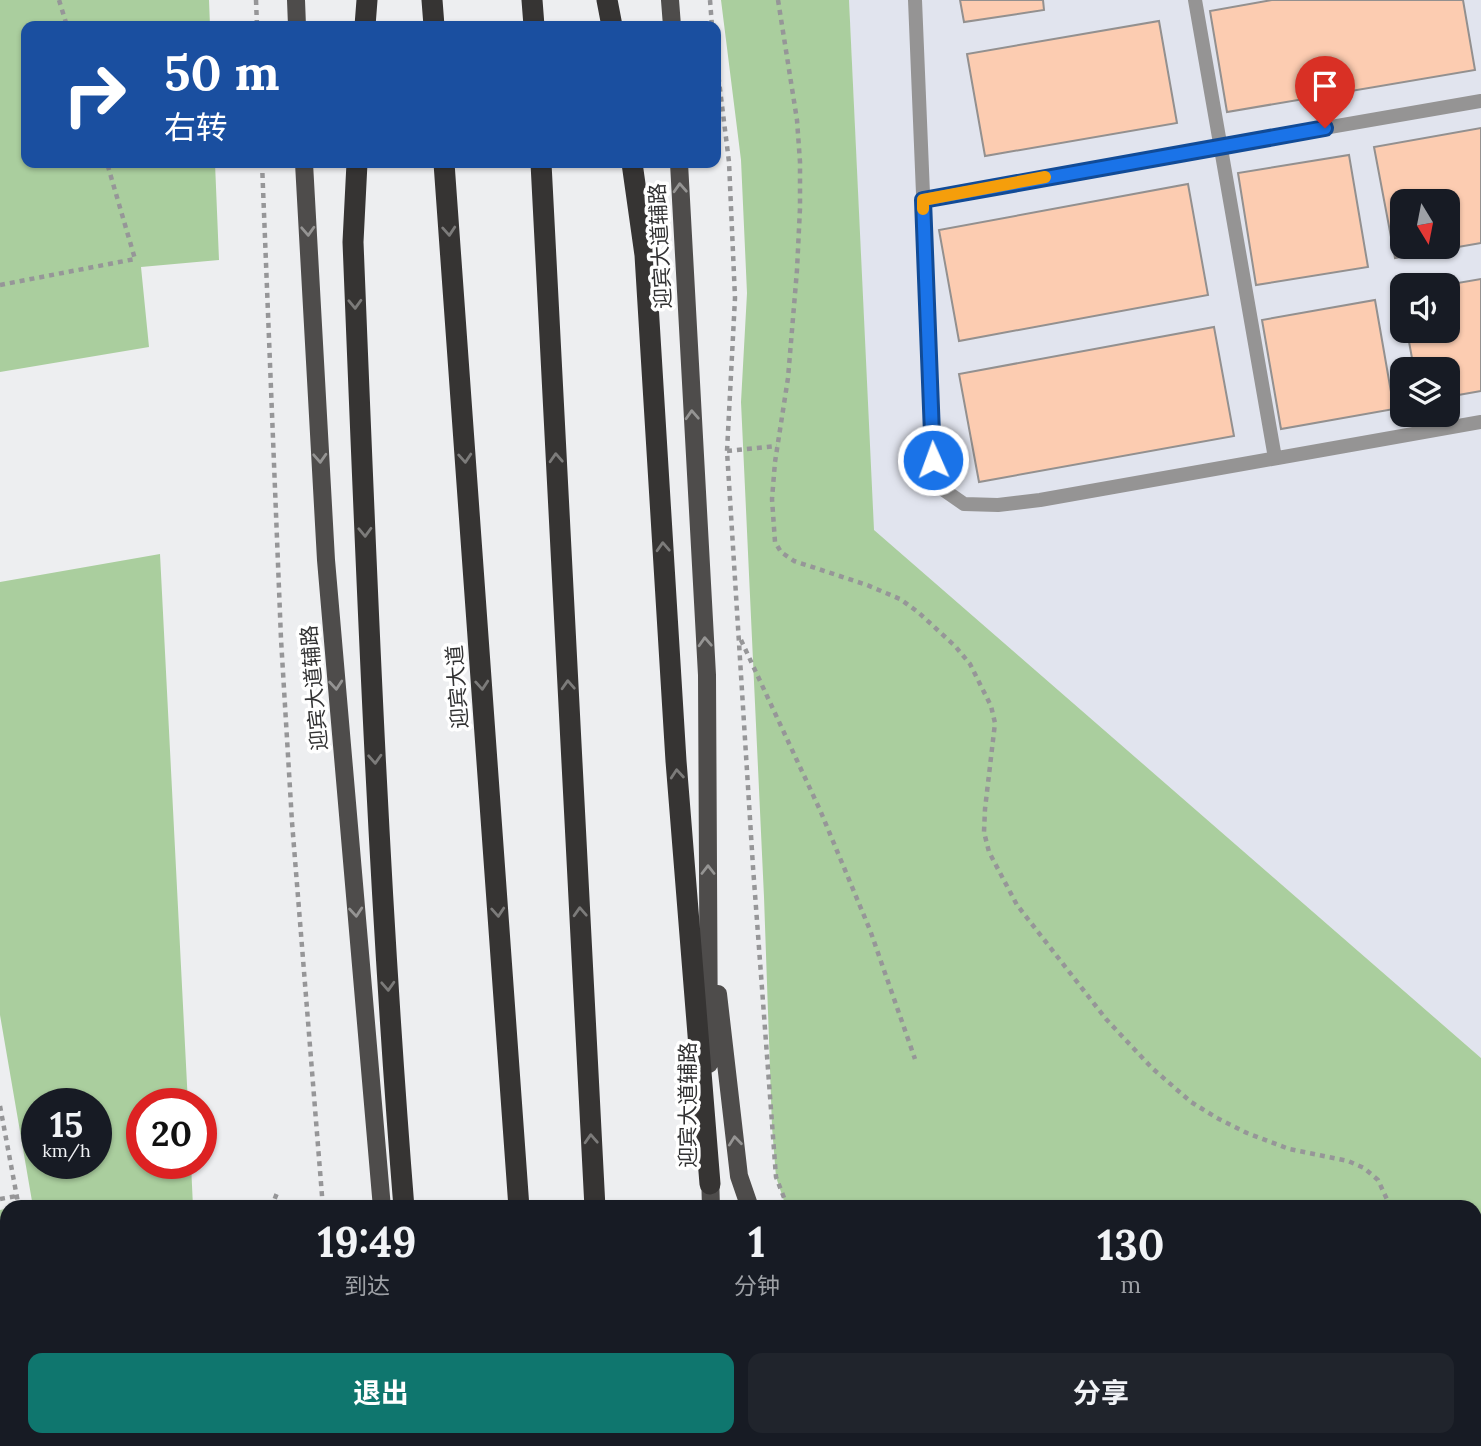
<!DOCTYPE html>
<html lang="zh">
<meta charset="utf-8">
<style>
body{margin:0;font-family:Lora,"Noto Sans SC",serif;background:#20242c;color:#f1f3f6;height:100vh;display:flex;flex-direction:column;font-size:26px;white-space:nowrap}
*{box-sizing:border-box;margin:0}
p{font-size:23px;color:#9ea1a6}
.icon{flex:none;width:38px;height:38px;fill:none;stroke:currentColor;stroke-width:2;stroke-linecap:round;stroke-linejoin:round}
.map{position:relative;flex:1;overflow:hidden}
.drawer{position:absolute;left:0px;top:1200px;width:1482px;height:247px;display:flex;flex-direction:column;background:#171b24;border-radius:21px 21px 0 0;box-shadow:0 2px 5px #0004}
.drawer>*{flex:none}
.banner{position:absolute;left:21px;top:21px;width:700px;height:147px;border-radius:14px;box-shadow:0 2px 5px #0004;background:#1a4fa0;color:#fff;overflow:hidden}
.needle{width:46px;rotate:170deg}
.buttons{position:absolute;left:1390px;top:189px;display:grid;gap:14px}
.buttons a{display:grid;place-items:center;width:70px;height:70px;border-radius:14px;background:#171b24;box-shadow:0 2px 5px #0004;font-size:35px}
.speed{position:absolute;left:21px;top:1088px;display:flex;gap:14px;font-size:35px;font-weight:700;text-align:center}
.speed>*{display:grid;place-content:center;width:91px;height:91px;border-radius:50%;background:#171b24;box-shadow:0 2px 5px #0004;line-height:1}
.speed small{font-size:18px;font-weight:400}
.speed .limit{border:10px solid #d22;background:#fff;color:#111}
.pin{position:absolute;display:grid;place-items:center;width:60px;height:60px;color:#fff;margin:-72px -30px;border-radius:50% 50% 50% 0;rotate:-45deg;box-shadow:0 0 7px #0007}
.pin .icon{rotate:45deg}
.me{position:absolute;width:77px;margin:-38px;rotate:358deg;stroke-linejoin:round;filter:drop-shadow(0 0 5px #0008)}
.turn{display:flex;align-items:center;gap:24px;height:147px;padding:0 28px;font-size:32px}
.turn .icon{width:91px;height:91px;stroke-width:2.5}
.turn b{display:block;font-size:49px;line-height:60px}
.eta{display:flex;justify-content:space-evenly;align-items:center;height:119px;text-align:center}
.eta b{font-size:42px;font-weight:700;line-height:49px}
.action{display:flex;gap:14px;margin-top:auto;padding:14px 28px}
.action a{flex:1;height:80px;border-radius:14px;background:#0f766e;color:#fff;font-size:28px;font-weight:700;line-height:80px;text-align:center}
.action a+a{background:#20242c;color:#f1f3f6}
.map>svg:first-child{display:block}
</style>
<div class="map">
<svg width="1481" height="1446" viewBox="0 0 1481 1446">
<rect width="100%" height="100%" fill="#edeef0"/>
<path fill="#e1e4ee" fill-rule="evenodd" d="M849 0H1481V1058L873 530ZM1402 201H1447V247H1402ZM1402 285H1447V331H1402ZM1402 369H1447V415H1402Z"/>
<path fill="#aace9e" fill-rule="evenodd" d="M0 0H209L210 26H26V163H215L219 260 141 267 149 347 0 372Z
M721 0H849L874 530 1481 1058V1260L1475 1261V1208L786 1207 776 1177 772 1127 764 897 741 402 747 293 741 160Z
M160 554 188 1104H142V1164H191L193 1207H33L0 1015V582ZM96 1104V1164H37V1104Z
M5 1209 7 1218V1355L0 1357V1210Z
M7 1360V1440H201L194 1446H0V1362Z"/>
<path fill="#fcccb1" stroke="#93908f" stroke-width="2" fill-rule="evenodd" d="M960 0H1043L1044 10 964 22Z
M1272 0H1463L1475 70 1227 112 1210 11Z
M1159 21 1177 123 985 156 967 54Z
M1481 128V243L1395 258 1374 147ZM1402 201H1447V247H1402Z
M1349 155 1368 267 1256 285 1238 173Z
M1188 184 1208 295 959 341 939 230Z
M1481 279V391L1447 397V369H1414L1407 331H1447L1446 285Z
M1375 300 1394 409 1281 429 1262 320Z
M1214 327 1234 436 979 482 959 374Z"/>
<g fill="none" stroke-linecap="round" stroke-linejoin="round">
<path stroke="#969698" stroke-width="4.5" stroke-dasharray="5 5" stroke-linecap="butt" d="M59 0 67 26
M256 0 257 26
M710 0 712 26
M778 0 797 120 800 162V208L797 270 788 378 775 462 772 499 775 542 781 552 794 561 867 585 900 599 918 612 955 646 970 664 991 706 995 723 985 809 984 832 989 852 1017 905 1106 1019 1152 1068 1191 1102 1217 1118 1247 1133 1289 1149 1348 1161 1364 1168 1378 1180 1391 1208
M716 57 729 162 735 298 727 451 753 867 776 1177 788 1208
M262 163 281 639 292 822 323 1208
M0 285 135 259 107 163
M727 451 777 446
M741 640 820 810 870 930 915 1059
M0 1106 19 1208
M0 1199 17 1196
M271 1208 277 1193
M1475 1276 1481 1275
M0 1418 7 1415
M359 1440 360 1446
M801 1440 802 1446
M245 1446 250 1440"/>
<path stroke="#959494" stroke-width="14" d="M915 0 934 460 941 488 964 504 998 505 1040 500 1481 422
M1195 0 1275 458
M923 200 1221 146 1481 101"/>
<path stroke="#4e4c4b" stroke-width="18" d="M296 0 297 26
M670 0 672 26
M304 163 326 560 382 1208
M679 163 707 675 709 1064
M718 994 739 1176 750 1208
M710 1173 711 1208
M1475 1341H1481
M1475 1422 1481 1421
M407 1440 408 1446
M724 1440V1446
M294 1446 300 1440
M839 1446 873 1440
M1302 1446 1343 1440"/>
<path stroke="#363433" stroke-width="21" d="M432 0 434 26
M532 0 534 26
M607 0 612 26
M365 26 367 0
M357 163 353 242C366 564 378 886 404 1208
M444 163 519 1208
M541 163 595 1208
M632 163 645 255 676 761 710 1184
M423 1440 424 1446
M538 1440 539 1446
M612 1440 613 1446"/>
</g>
<defs><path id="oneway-chevron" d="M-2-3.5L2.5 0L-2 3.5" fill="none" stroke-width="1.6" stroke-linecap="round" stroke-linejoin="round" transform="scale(1.75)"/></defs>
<g stroke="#959493">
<use href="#oneway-chevron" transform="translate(680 188) rotate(-93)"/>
<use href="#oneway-chevron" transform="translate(308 231) rotate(87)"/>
<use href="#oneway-chevron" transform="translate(692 415) rotate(-93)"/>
<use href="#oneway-chevron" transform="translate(320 458) rotate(87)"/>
<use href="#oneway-chevron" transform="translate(705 642) rotate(-93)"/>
<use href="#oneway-chevron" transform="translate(336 685) rotate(85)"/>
<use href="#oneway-chevron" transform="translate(708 870) rotate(-90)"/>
<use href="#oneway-chevron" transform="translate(356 912) rotate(85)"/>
<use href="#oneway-chevron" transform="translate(735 1141) rotate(-96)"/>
</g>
<g stroke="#7c7b7a">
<use href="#oneway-chevron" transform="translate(449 231) rotate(86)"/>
<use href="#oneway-chevron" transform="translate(355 304) rotate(88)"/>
<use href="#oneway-chevron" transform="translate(465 458) rotate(86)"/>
<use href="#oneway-chevron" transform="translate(556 458) rotate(-93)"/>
<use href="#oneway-chevron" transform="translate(365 532) rotate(88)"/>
<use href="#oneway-chevron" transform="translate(663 547) rotate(-93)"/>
<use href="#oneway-chevron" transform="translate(482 685) rotate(86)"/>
<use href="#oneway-chevron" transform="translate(568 685) rotate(-93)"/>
<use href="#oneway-chevron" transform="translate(375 759) rotate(87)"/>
<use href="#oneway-chevron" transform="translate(677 774) rotate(-95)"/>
<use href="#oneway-chevron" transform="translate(498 912) rotate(86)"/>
<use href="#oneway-chevron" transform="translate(580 912) rotate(-93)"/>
<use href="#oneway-chevron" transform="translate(388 986) rotate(87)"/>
<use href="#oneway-chevron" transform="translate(591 1139) rotate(-93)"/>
</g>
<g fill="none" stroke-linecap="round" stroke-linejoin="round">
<defs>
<path id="route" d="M933 460 923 200 1325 128"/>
</defs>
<use href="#route" stroke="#114b97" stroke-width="18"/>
<use href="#route" stroke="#1a73e8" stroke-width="12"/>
<path stroke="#f59e0b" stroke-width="12" d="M923 209V200L1045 177"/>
</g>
<g text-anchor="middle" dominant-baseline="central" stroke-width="7" stroke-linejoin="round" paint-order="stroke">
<g font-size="21" fill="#323233" stroke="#fff">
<text transform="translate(660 246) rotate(-93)">迎宾大道辅路</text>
<text transform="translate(457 687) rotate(-94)">迎宾大道</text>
<text transform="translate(314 688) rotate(-95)">迎宾大道辅路</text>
<text transform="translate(687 1105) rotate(-90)">迎宾大道辅路</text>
</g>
</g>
</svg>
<div class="buttons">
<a><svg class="needle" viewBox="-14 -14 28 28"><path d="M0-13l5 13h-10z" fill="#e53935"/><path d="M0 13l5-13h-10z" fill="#9ea1a6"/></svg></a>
<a><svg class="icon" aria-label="sound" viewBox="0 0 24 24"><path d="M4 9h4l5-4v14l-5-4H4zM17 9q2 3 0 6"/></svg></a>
<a><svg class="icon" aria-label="layers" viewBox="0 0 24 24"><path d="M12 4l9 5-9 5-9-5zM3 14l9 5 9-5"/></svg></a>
</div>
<div class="speed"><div>15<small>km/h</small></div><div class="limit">20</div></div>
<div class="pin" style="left:1325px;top:128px;background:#d93025"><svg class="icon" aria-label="arrive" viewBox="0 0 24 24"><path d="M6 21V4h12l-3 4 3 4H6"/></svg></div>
<svg class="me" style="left:933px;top:460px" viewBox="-20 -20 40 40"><circle r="17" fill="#1a73e8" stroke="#fff" stroke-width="3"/><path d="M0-11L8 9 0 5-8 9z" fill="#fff"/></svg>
<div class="banner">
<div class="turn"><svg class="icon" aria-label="right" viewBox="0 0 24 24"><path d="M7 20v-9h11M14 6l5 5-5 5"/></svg><div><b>50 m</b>右转</div></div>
</div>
<section class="drawer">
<div class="eta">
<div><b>19:49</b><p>到达</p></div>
<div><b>1</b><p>分钟</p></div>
<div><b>130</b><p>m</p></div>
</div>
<div class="action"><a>退出</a><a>分享</a></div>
</section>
</div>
